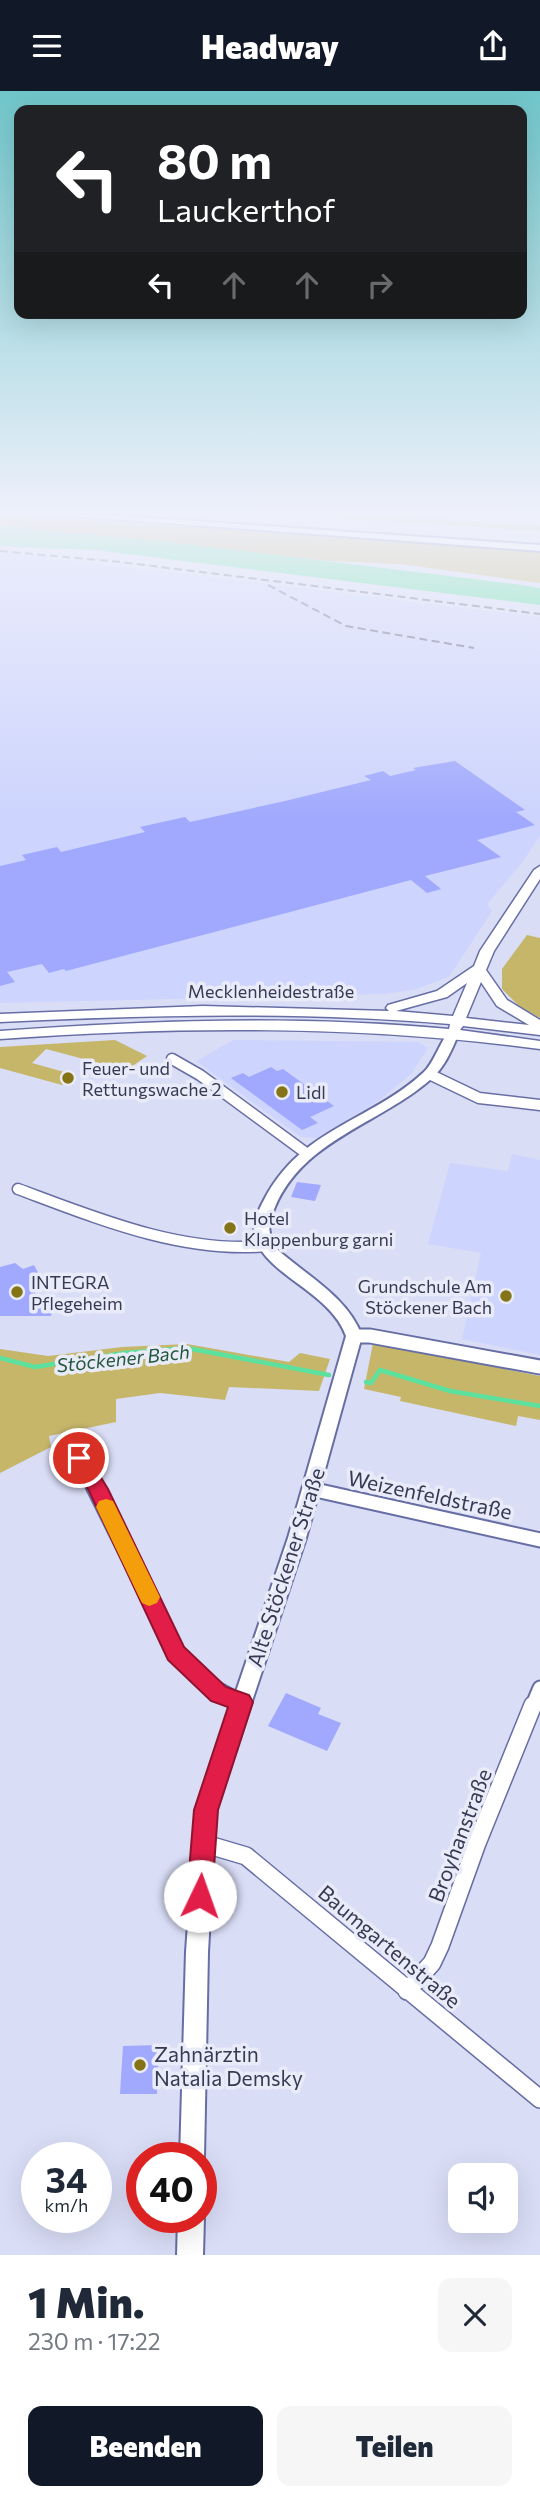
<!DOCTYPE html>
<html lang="de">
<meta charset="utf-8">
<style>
body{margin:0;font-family:Commissioner,sans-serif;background:#f6f6f7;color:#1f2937;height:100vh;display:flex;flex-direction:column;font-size:26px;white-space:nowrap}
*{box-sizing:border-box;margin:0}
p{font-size:23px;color:#747a83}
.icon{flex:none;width:38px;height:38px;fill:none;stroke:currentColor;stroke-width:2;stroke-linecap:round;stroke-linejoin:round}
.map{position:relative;height:2164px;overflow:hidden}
.side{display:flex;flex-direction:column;background:#fff;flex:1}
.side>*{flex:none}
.banner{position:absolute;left:14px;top:14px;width:513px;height:214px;border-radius:14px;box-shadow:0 7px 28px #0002;background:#202124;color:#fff;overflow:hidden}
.controls{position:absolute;left:448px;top:2072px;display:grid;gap:14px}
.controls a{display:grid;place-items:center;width:70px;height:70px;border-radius:14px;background:#fff;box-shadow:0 7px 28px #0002;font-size:35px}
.speed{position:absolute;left:21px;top:2051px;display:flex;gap:14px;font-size:35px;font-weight:700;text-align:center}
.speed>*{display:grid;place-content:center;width:91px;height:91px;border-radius:50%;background:#fff;box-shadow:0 7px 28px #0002;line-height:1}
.speed small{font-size:18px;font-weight:400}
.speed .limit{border:10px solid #d22;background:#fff;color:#111}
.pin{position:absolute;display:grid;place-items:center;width:60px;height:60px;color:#fff;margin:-30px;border:4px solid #fff;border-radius:50%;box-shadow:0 2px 7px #0007}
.me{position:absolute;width:77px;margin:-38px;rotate:3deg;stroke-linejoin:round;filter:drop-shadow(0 0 5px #0008)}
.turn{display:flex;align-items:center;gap:24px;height:147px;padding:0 28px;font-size:32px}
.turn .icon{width:91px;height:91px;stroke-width:2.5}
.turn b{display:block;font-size:49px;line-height:60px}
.lanes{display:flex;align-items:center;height:66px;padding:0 28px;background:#0003;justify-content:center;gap:35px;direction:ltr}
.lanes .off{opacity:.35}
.round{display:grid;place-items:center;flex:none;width:74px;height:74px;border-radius:14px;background:#f6f6f7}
.head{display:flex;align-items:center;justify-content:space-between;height:119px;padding:0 28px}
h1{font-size:42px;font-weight:800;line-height:52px}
.primary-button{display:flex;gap:14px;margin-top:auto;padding:14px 28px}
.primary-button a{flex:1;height:80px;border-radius:14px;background:#111827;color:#fff;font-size:28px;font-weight:800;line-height:80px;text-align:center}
.primary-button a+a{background:#f6f6f7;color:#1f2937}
header{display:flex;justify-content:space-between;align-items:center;height:91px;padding:0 28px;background:#111827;color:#fff;font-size:32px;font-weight:800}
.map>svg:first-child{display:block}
</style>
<header><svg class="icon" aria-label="menu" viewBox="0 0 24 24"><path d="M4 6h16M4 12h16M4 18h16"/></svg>Headway<svg class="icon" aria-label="share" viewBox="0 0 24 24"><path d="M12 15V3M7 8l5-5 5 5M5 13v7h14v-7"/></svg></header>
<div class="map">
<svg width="540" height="2164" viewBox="0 0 540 2164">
<rect width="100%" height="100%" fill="#d9ddf6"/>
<path fill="#cdd4fd" d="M0 461 540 526V745L521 773 487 813 492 820 449 886 413 899 383 903 0 912Z
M234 949 418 951 428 957 411 983 381 1008 317 1047 301 1046 196 970Z
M512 1063 540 1069V1264L462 1248 481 1162 428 1153 450 1072 508 1080Z"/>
<path fill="#c5b66a" d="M0 424 495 453 540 459V492L400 473 329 470 0 434Z
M280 424H375L540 434V440Z
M527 844 540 847V927L519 915 502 898V878Z
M115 949 147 965 131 976 110 975 46 958 32 972 75 984 62 994 0 977V956Z
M373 1252 540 1285V1329L518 1325 516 1335 400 1310 401 1306 364 1298Z
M187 1253 289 1271 300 1262 330 1268 319 1300 229 1296 225 1309 160 1302 116 1308V1331L49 1345 51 1356 0 1382V1258L48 1265 122 1256Z"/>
<path fill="#5be09d" d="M0 435 169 451 522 494 540 497V514L95 459 0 455Z"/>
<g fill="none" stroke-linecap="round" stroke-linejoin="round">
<path stroke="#5be09d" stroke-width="4.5" d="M0 1267 35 1276 125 1262 187 1257 329 1284
M366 1291 371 1292 380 1279 450 1300 540 1315"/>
</g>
<path fill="#a0a9fd" d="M455 670 525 719 516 721 535 734 477 749 501 766 425 785 441 798 427 802 411 789 66 880 64 878 49 882 42 873 7 881 15 891 0 895V775L26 769 22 764 57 756 61 761 145 741 140 736 185 726 190 731 285 710 371 689 364 685 383 680 390 685 416 679 413 677Z
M271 976 277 980 283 978 334 1015 310 1026 318 1032 302 1039 231 987 243 982 249 986Z
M297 1091 321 1094 315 1110 291 1106Z
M15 1172 23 1178 34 1174 41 1187 30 1191 38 1207H56L51 1225H0V1176Z
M286 1602 321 1617 318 1623 341 1632 327 1660 268 1635Z
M159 1954 157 2003H120L123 1955Z"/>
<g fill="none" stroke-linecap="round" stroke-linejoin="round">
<defs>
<path id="minor-far2" d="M172 968 200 984 306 1062
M429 983 479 1007 540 1014
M18 1098C96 1127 182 1163 267 1155"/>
<path id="minor-far1" d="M354 1245H370L540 1276
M79 1367 175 1560 204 1591 241 1611
M311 1398 540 1449
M532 1616 540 1597"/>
<path id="minor" d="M202 1752 246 1765 540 2008
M407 1900 432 1872 440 1855 477 1752 533 1614"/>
<path id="tertiary" d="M453 938 459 942C452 958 445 976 431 988 380 1033 304 1048 275 1116 267 1134 267 1145 279 1160 309 1186 348 1207 362 1245L306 1447 216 1719 208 1861 204 2067 201 2074V2067H180L186 1861 196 1719 288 1447 346 1245C330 1201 270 1186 256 1149 251 1135 257 1122 264 1109 301 1037 370 1031 424 981 435 971 443 942 453 938Z
M201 2120 204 2126 203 2164H177L178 2126H201Z"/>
<path id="secondary" d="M540 775V788L494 860 486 879 507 909 540 929V944L463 935 460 939 540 950V958C360 934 181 935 0 948V940C150 929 299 924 449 938L450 933C300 920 150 924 0 931V923L203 915 389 920 386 917 388 914 437 900 474 875 480 860 534 779ZM481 891 497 915 529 934 466 927ZM467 892 453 925 396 920 447 906Z"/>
<path id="motorway" d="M59 424H107L540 454V460Z"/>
</defs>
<use href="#minor-far2" stroke="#676ea4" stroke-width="13"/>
<use href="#minor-far1" stroke="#676ea4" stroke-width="17"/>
<use href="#minor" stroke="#676ea4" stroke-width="20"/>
<use href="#tertiary" stroke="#676ea4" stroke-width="4"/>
<use href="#secondary" stroke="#676ea4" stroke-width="3"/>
<use href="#motorway" stroke="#676ea4" stroke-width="4"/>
<use href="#minor-far2" stroke="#fff" stroke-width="10"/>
<use href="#minor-far1" stroke="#fff" stroke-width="13"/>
<use href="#minor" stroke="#fff" stroke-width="17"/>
<use href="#tertiary" fill="#fff" fill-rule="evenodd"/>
<use href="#secondary" fill="#fff" fill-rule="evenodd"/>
<use href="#motorway" fill="#fff" fill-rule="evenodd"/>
<path stroke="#696d86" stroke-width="2" stroke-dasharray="8 4.5" stroke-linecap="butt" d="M0 460 120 471 540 523
M268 494 346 535 474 557"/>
</g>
<linearGradient id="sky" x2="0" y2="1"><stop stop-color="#6fc6ca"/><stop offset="0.58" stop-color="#eef0fb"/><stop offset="1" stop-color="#eef0fb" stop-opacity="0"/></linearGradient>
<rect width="540" height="727" fill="url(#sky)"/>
<path fill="#e11d48" stroke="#92132f" stroke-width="2" d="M79 1360 86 1362 108 1398 184 1556 226 1596 249 1604 253 1611 218 1719 212 1805 209 1814 200 1817 191 1814 187 1805 194 1719 228 1616 211 1610 168 1569 89 1400 70 1367Z"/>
<path fill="#f59e0b" d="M106 1408 113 1410 116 1416 160 1506 157 1512 149 1515 142 1512 139 1506 96 1416 99 1410Z"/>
<g fill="#857416" stroke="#e9ebf8" stroke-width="2.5">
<circle cx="68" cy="987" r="7"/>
<circle cx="282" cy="1001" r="7"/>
<circle cx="230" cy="1137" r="7"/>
<circle cx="17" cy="1201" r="7"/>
<circle cx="506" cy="1205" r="7"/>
<circle cx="140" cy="1974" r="7"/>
</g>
<g text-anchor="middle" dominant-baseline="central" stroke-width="7" stroke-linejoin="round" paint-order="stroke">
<g font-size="18" fill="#373a53" stroke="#e9ebf8">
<text x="271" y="900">Mecklenheidestraße</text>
</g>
<g font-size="18" fill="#373a53" stroke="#e9ebf8" text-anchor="start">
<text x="82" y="977">Feuer- und<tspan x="82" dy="21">Rettungswache 2</tspan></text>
<text x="296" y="1001">Lidl</text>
<text x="244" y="1127">Hotel<tspan x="244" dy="21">Klappenburg garni</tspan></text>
<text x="31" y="1191">INTEGRA<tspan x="31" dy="21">Pflegeheim</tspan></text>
<text x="492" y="1195" text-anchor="end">Grundschule Am<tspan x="492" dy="21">Stöckener Bach</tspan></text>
</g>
<g font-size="19" font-style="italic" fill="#23573c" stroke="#e9ebf8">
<text transform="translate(123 1267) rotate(-6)">Stöckener Bach</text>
</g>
<g font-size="21" fill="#373a53" stroke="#e9ebf8">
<text transform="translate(430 1403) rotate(12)">Weizenfeldstraße</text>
<text transform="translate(285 1476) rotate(-72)">Alte Stöckener Straße</text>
<text transform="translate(459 1744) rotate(-69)">Broyhanstraße</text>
<text transform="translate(390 1855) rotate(40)">Baumgartenstraße</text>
</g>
<g font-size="21" fill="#373a53" stroke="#e9ebf8" text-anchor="start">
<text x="154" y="1962">Zahnärztin<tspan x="154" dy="24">Natalia Demsky</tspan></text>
</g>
</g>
</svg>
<div class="controls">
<a><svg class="icon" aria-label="sound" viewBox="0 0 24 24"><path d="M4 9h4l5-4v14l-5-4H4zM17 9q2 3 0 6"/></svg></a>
</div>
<div class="speed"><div>34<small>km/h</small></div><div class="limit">40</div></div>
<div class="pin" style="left:79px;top:1367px;background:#d93025"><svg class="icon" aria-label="arrive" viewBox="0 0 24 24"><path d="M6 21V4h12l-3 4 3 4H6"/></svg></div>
<svg class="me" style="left:200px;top:1805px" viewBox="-20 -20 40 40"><circle r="19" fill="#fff"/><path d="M0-13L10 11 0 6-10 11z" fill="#e11d48"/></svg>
<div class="banner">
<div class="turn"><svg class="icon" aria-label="left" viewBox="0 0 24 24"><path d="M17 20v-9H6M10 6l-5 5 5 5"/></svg><div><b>80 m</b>Lauckerthof</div></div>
<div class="lanes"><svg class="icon" aria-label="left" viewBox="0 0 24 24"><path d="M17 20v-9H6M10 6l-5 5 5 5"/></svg><svg class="icon off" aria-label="ahead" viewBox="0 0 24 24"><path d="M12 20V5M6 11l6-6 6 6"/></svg><svg class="icon off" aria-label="ahead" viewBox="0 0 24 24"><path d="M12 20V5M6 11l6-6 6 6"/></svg><svg class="icon off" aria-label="right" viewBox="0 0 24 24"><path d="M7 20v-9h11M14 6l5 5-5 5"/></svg></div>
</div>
</div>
<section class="side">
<div class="head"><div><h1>1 Min.</h1><p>230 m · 17:22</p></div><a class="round"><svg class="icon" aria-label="close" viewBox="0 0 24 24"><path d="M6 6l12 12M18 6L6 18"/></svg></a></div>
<div class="primary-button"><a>Beenden</a><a>Teilen</a></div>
</section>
